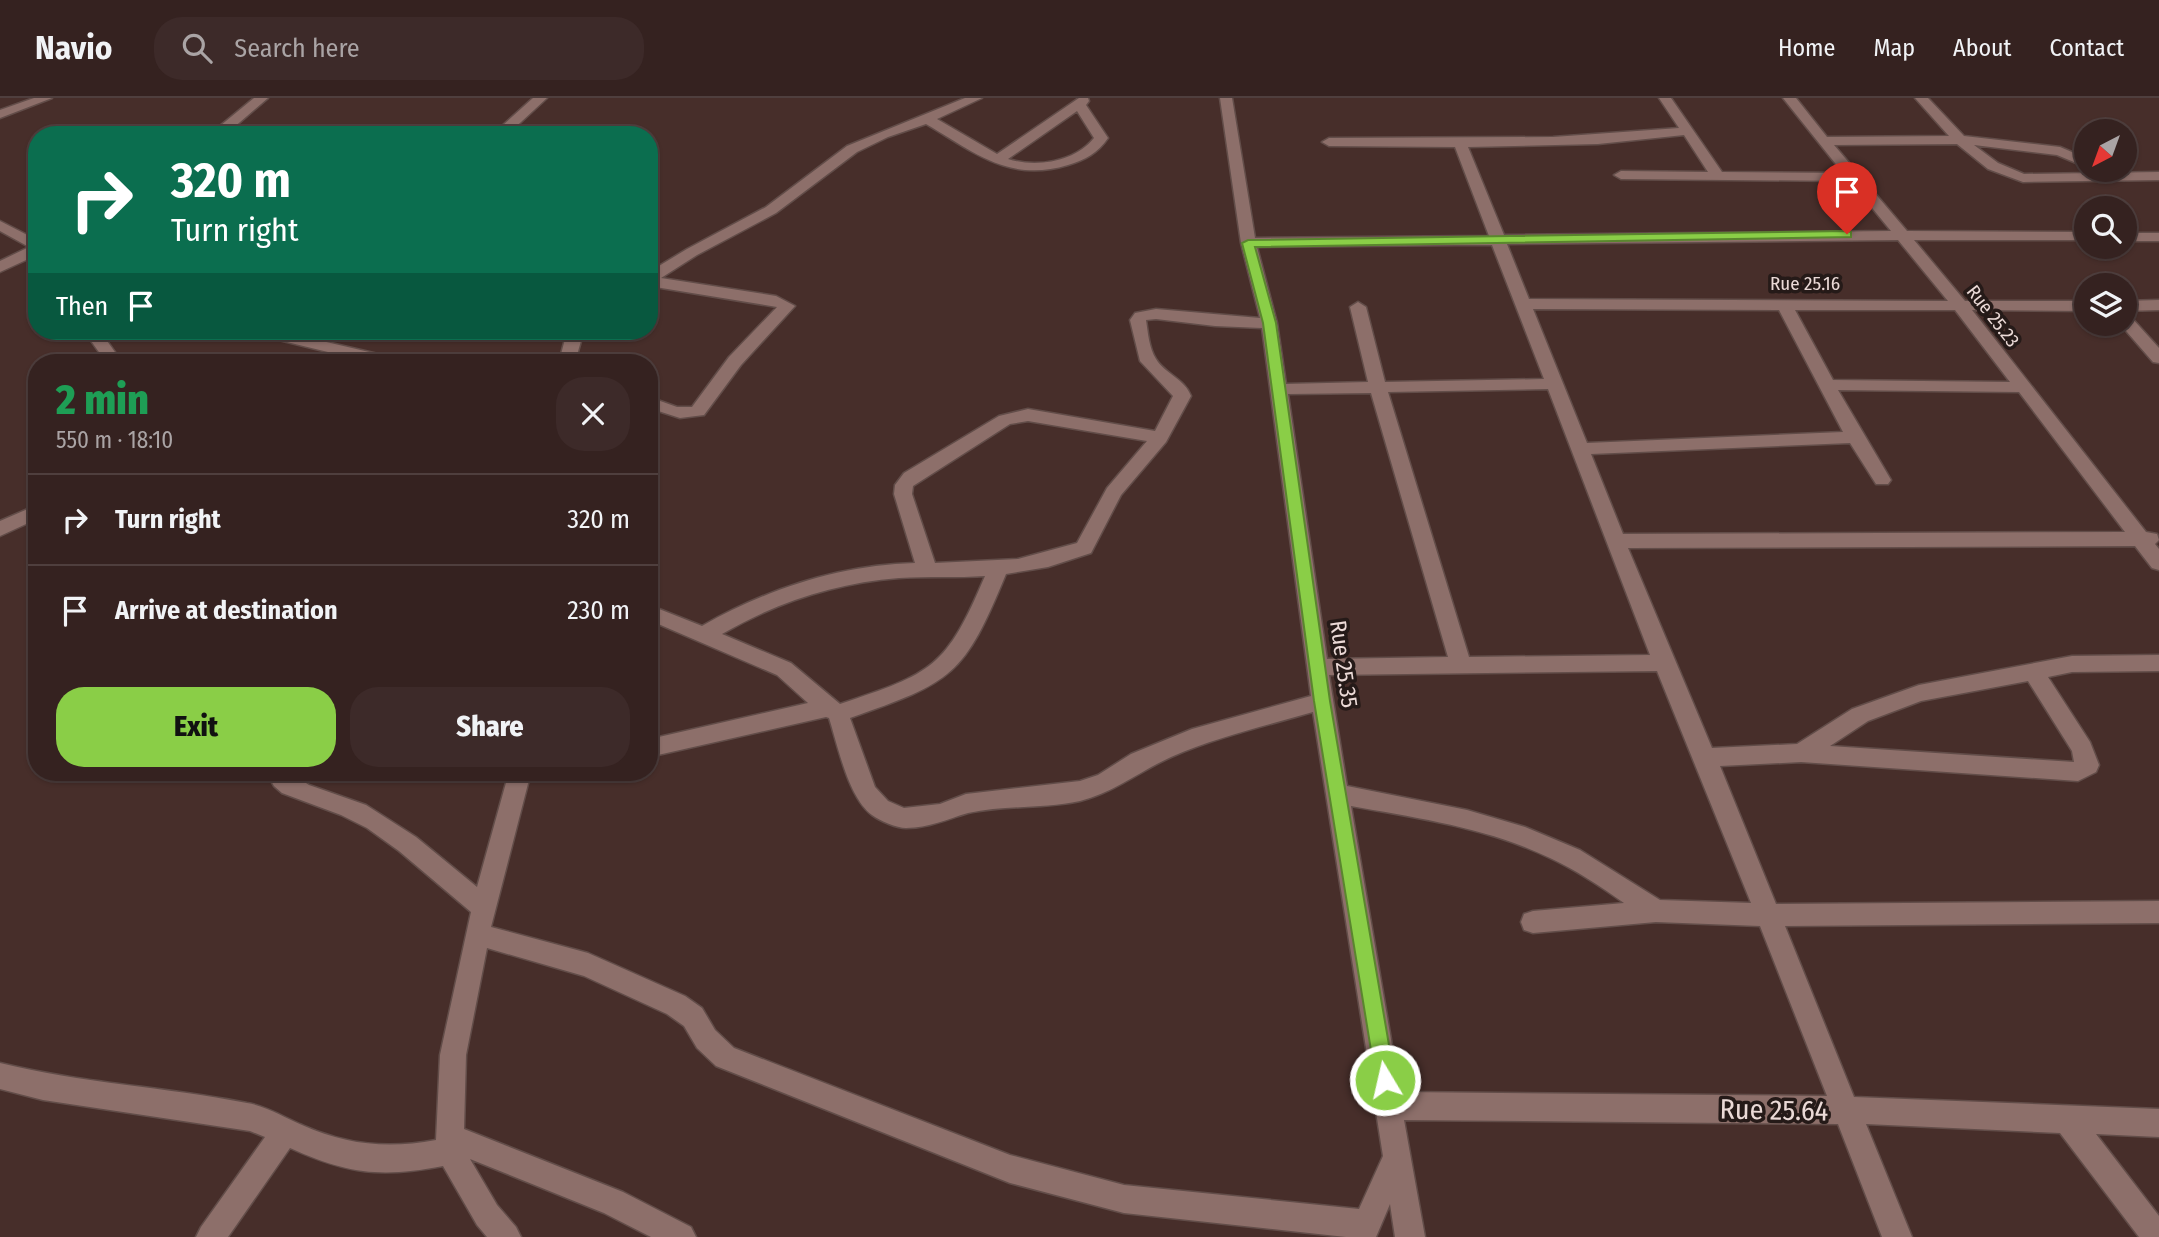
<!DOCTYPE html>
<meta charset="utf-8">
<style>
body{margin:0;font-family:"Fira Sans Condensed",sans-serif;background:#3d2a29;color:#f1f3f6;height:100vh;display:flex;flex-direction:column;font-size:26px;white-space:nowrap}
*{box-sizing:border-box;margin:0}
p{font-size:23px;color:#aaa4a5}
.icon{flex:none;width:38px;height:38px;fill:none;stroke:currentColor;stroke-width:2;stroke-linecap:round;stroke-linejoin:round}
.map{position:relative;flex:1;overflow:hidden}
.sheet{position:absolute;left:28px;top:256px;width:630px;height:427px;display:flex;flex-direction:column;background:#352220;border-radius:28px;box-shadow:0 2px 5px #0004,0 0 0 2px #4f3f3e}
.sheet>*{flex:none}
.banner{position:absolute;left:28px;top:28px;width:630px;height:214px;border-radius:28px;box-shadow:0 2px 5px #0004,0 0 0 2px #4f3f3e;background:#0b6e4f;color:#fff;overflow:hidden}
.needle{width:46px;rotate:221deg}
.buttons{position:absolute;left:2074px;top:21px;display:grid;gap:14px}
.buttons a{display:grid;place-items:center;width:63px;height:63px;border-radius:50%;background:#352220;box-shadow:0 2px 5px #0004,0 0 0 2px #4f3f3e;font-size:35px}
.pin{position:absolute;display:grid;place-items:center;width:60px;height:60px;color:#fff;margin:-72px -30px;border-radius:50% 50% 50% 0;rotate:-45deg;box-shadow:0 0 7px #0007}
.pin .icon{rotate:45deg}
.me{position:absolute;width:77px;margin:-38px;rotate:351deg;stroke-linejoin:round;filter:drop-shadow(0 0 5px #0008)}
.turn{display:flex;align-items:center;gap:24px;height:147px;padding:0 28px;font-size:32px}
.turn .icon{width:91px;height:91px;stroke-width:2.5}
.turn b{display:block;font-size:49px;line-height:60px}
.then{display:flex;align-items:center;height:66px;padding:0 28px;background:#0003;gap:14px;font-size:26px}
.round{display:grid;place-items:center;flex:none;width:74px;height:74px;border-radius:28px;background:#3d2a29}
.headline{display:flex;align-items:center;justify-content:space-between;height:119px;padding:0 28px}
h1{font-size:42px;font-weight:800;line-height:52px;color:#1e9e55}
.cta{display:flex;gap:14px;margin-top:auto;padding:14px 28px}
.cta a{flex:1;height:80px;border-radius:28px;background:#8ace47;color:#111;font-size:28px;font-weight:800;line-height:80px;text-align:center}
.cta a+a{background:#3d2a29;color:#f1f3f6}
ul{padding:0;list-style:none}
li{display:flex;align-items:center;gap:21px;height:91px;padding:0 28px;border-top:2px solid #4f3f3e}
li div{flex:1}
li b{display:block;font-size:26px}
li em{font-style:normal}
header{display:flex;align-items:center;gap:42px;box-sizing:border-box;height:98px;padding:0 35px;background:#352220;border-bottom:2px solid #4f3f3e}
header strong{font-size:33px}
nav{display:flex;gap:38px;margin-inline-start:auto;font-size:24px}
.search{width:490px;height:63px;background:#3d2a29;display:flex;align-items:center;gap:18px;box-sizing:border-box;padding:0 24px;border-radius:28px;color:#aaa4a5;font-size:26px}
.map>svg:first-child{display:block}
</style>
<header>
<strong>Navio</strong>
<div class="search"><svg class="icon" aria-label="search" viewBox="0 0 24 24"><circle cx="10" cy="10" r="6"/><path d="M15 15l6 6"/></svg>Search here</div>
<nav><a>Home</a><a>Map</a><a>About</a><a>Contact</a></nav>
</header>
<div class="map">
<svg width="2159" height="1139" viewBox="0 0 2159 1139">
<rect width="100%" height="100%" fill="#472e2a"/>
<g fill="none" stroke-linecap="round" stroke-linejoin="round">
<defs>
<path id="minor" d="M34 0H52L0 20V12Z
M254 0H268L225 37H209Z
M533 0H547L507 37H492Z
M965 0H982L937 21 997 56 1079 0H1088L1089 3 1086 7 1108 40C1098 55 1085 62 1068 67 1009 85 974 54 926 26L888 39 857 54 776 115 697 157 661 180 776 198 795 208 741 267 704 317 680 320 649 310V299L677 309H692L729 259 777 209 649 188V174L687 151 766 109 847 48ZM1077 13 1094 40C1075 64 1036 70 1008 61Z
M1220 0H1232L1255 140 1489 138 1455 49 1329 48 1322 44 1329 40 1553 39 1679 30 1659 0H1671L1722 74 1843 75 1783 0H1796L1827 39 1949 38 1915 0H1928L1964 38 2060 49 2086 60V69L2057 57 1974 47 1998 65 2024 76 2159 74V82L2023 84 1988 71 1957 46 1834 47 1907 133 2086 134V142H1914L1965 203H2086V213L1972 212 2146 434 2157 436 2159 442 2155 446 2159 451V472L2152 470 2135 448 1628 450 1712 650 1797 646 1852 611 1919 587 2072 558 2159 557V573L2072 574 2048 579 2090 644 2099 667 2096 674 2078 683 1801 664 1720 668 1776 806 2159 803V825L1785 828 1854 999 2159 1011V1039L2096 1036 2159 1118V1139H2139L2060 1035 1866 1026 1912 1139H1882L1838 1026 1404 1022 1425 1139H1395L1390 1106 1376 1139H1346L1124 1115 1010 1085 716 968 697 950 684 928 667 916 584 878 487 850 466 957 464 1031 623 1094 691 1129 696 1139H651L604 1115 470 1061 497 1107 516 1129 521 1139H487L477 1127 443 1068C381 1080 348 1076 290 1050L228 1139H196L201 1129 265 1039 250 1033 43 1002 0 991V965C81 985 165 989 247 1005 266 1008 285 1020 302 1027 347 1047 388 1051 436 1042L440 957 471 814 399 753 367 730 341 717 282 695 274 688 266 674H289L309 687 366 707 416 739 477 789 509 674H531L491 829 588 855 685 898 702 910 715 932 734 950 1010 1057 1124 1087 1359 1111 1383 1058 1313 614C1265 628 1217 639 1171 659 1140 673 1113 695 1080 703 1043 711 1004 707 968 715 947 721 929 730 906 730 897 730 880 723 872 717 848 699 838 648 829 620L826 619 649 659 650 641 808 605 777 577 649 522V507L702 528C767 491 840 467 915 465L894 396 895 387 904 375 999 318 1028 311 1155 333 1173 298 1140 263 1130 222 1135 215 1156 211 1260 220 1241 145ZM1684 37 1708 74 1621 73 1614 77 1621 81 1850 83 1891 133 1504 137 1468 49 1598 46ZM1898 142 1948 203 1529 201 1507 146ZM1457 147H1492L1544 281 1385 284 1366 209 1358 204 1350 209 1368 284 1286 286 1277 225 1257 149ZM1533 211 1779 212 1843 334 1587 345ZM1795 212H1955L2010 284 1833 282ZM1156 221 1215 228 1262 230 1311 598 1192 631 1131 656 1098 677 1080 683 966 696 940 706 904 710 888 703 875 689 850 620C953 584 964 578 1006 476L1048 469 1091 455 1121 397 1166 344 1191 298C1185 281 1165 276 1156 261 1149 250 1148 235 1146 222ZM1548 291 1650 557 1469 559 1388 294ZM1838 292 2019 294 2125 434 1623 436 1591 356 1850 345 1876 386H1888L1891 382ZM1371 295 1448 559 1327 561 1288 296ZM1028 323 1147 343 1107 390 1077 445 1018 461 935 465 912 396 913 388 1010 326ZM985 478C946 570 933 575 840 606L791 565 722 536C777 504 836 485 899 480 928 478 957 480 985 478ZM1657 573 1751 805 1660 802 1580 752 1525 729 1467 712 1347 688 1329 577ZM2028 583 2072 653 2074 664 1830 648 1868 623 1921 603ZM1351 708C1418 720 1488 730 1550 760 1576 772 1600 788 1624 805L1533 813 1524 816 1521 824 1524 832 1533 835 1656 824 1760 828 1827 998 1400 994Z
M0 123 37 142V157L0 174V163L29 149 0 133Z
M2124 135H2159V143H2124Z
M2159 202V212L2124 213V203Z
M2124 216 2130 218 2159 250V265L2153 264 2120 226H2124Z
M84 233H100L122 264H106Z
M252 233H279L395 260 397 264H369L254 236Z
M573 233H591L581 243 575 264H559L565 241Z
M37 407V421L0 438V423Z"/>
</defs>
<use href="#minor" stroke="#624d49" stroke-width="3"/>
<use href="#minor" fill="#8d6f6a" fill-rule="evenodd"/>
</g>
<path fill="#8ace47" stroke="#5a862e" stroke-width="2" d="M1847 133 1851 134V139L1255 149 1276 225 1330 603 1395 982 1392 989 1385 992 1377 989 1314 603 1263 225 1242 145 1248 142Z"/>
<g text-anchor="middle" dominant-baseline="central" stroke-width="7" stroke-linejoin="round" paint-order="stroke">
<g font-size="19" fill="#ebdad7" stroke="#251a18">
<text x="1805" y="185">Rue 25.16</text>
<text transform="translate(1993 218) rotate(52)">Rue 25.23</text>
</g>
<g font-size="23" fill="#ebdad7" stroke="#251a18">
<text transform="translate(1344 566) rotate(82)">Rue 25.35</text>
</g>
<g font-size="28" fill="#ebdad7" stroke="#251a18">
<text transform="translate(1774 1012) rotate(1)">Rue 25.64</text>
</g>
</g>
</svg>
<div class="buttons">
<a><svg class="needle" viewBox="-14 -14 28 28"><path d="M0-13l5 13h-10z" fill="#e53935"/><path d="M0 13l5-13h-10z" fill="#aaa4a5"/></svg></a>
<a><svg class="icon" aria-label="search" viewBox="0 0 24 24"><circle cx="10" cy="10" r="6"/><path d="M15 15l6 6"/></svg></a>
<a><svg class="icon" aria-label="layers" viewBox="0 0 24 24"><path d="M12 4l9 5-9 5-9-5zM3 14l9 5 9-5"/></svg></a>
</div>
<div class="pin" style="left:1847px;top:136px;background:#d93025"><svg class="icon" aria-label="arrive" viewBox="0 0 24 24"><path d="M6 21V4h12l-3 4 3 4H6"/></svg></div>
<svg class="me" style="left:1385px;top:982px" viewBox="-20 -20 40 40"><circle r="17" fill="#8ace47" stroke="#fff" stroke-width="3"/><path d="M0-11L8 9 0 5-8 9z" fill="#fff"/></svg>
<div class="banner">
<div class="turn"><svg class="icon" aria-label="right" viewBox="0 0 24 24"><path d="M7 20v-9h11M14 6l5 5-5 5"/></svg><div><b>320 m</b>Turn right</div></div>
<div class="then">Then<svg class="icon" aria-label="arrive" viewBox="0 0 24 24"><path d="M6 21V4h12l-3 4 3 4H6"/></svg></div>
</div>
<section class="sheet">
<div class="headline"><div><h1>2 min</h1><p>550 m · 18:10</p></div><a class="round"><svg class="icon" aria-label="close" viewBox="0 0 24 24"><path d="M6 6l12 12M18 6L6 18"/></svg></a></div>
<ul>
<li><svg class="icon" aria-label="right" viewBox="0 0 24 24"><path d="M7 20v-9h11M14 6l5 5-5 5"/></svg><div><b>Turn right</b></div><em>320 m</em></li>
<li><svg class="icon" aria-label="arrive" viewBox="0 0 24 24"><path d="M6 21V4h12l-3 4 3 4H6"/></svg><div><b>Arrive at destination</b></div><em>230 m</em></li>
</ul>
<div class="cta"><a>Exit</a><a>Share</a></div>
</section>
</div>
